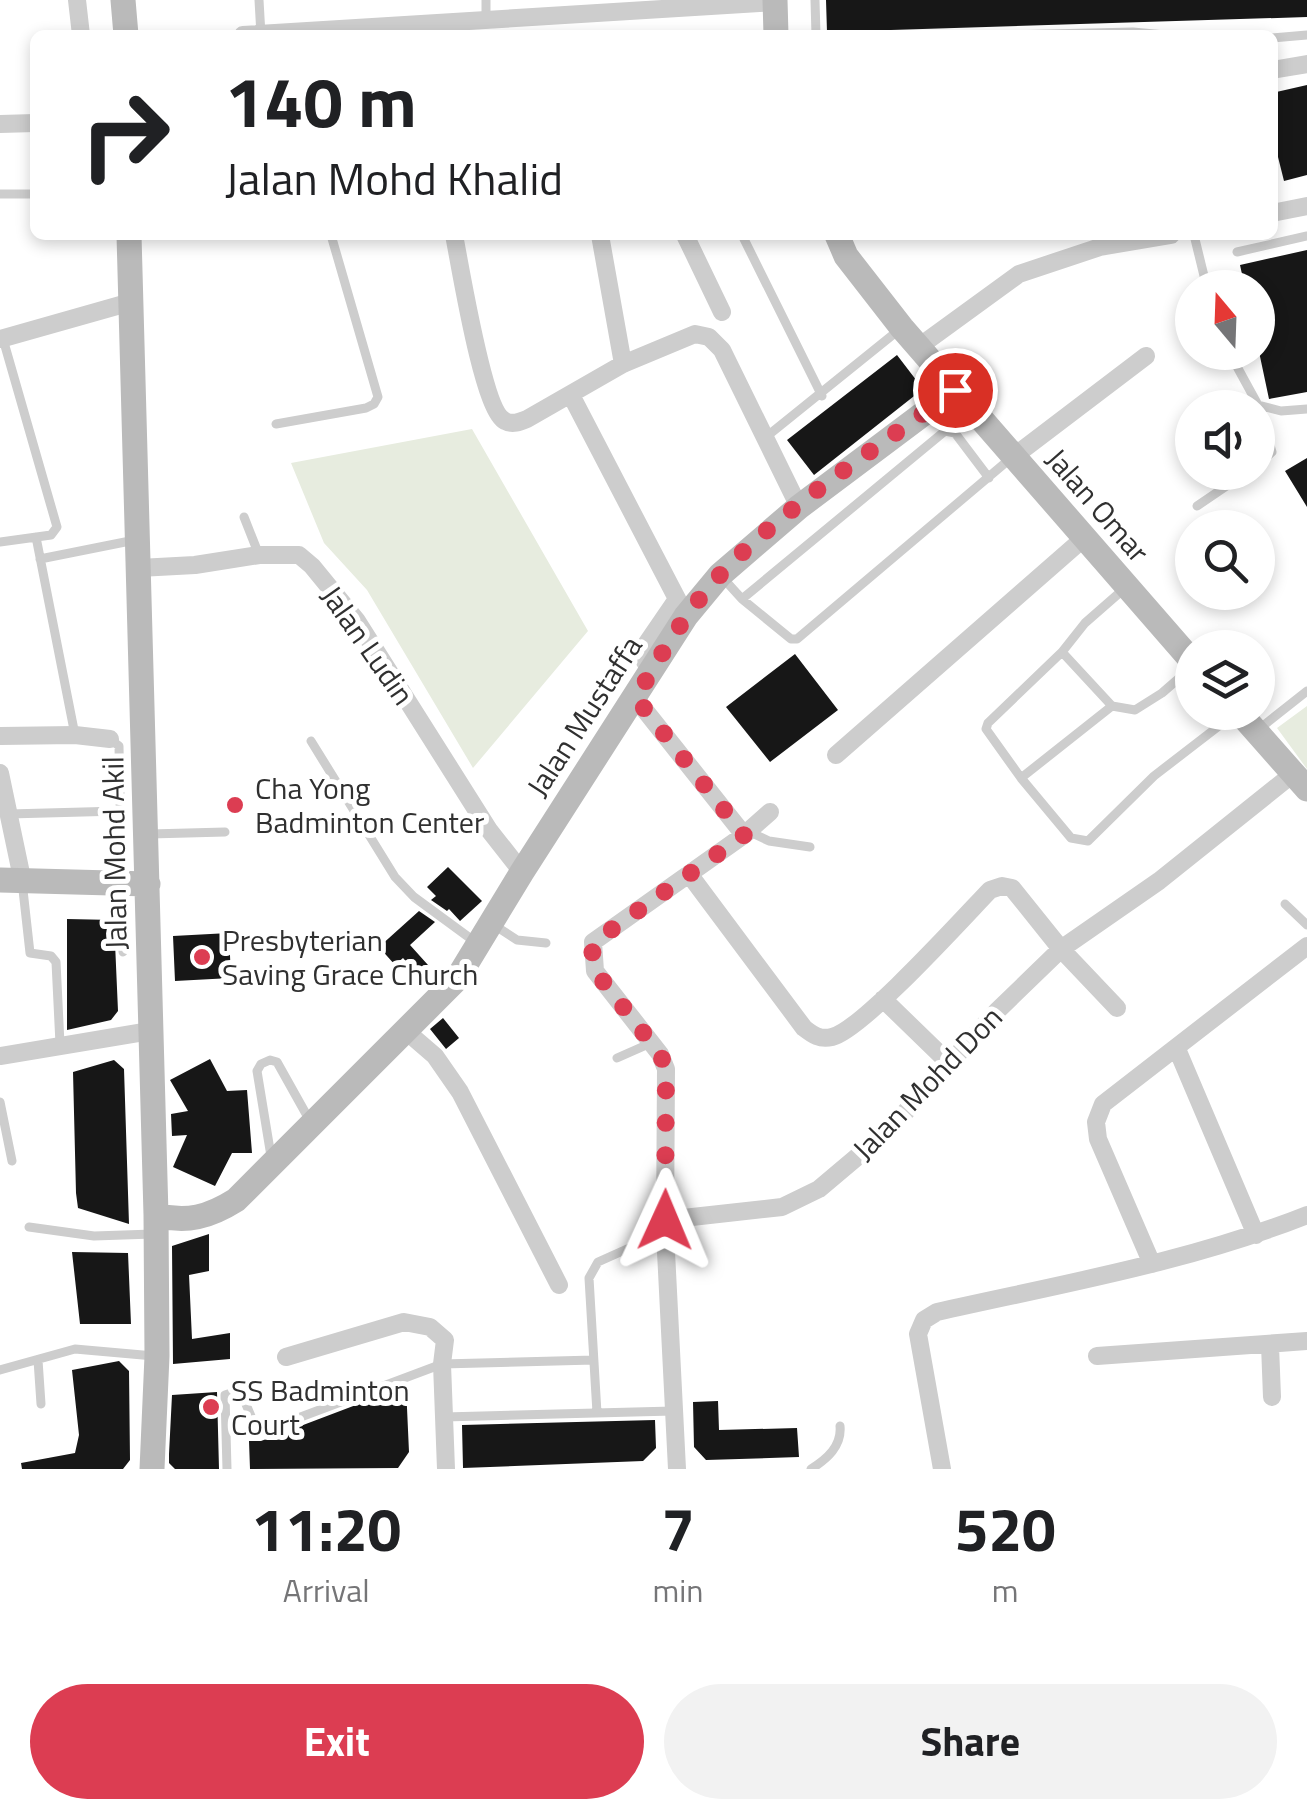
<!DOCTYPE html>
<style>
body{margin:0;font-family:"Titillium Web",sans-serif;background:#f2f2f2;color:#202124;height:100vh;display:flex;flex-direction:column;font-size:38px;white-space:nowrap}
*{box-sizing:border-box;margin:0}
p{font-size:32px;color:#757577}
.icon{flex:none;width:55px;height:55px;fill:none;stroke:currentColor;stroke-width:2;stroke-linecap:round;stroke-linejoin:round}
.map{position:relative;height:1469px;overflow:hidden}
.side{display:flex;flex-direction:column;background:#fff;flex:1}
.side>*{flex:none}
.guide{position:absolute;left:30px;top:30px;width:1248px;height:210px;border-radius:15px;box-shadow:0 5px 15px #0003;background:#fff;color:#202124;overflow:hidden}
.needle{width:65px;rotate:341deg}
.fabs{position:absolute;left:1175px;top:270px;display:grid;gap:20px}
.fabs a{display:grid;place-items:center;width:100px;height:100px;border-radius:50%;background:#fff;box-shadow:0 5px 15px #0003;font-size:50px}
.pin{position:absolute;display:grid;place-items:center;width:85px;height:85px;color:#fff;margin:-42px;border:5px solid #fff;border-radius:50%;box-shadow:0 2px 10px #0007}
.me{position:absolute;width:110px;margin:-55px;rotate:1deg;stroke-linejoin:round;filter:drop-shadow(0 0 8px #0008)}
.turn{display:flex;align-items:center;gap:35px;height:210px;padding:0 30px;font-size:45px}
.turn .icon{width:130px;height:130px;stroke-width:2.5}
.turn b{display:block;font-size:70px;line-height:85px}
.eta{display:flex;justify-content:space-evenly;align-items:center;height:170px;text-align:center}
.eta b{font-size:60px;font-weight:700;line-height:70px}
.action{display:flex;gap:20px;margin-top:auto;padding:20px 30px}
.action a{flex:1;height:115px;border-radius:60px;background:#dc3d52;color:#fff;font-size:40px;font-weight:700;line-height:115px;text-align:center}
.action a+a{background:#f2f2f2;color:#202124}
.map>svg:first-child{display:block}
</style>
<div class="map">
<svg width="1307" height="1469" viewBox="0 0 1307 1469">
<rect width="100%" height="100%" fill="#fff"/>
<path fill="#e7ecdf" d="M472 429 588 631 473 768 367 590 324 543 291 463Z
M1307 706V769L1277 728Z"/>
<path fill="#171717" d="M826 0H1307V17L827 32Z
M1307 85V175L1284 181 1272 133V93Z
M1307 250V392L1269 399 1258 347V288H1245L1240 265Z
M897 355 923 389 814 475 787 440Z
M1307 458V507L1285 471Z
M795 654 838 710 770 762 726 707Z
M448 867 482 901 460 921 449 909 447 911 431 900 436 896 427 887Z
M419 911 435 922 410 945 437 975 426 984 403 958 395 965 379 947Z
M67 919 114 920 118 1011 111 1020 67 1030Z
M229 933 231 978 175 981 173 936Z
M443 1018 459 1038 446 1049 430 1029Z
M210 1059 227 1091 247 1090 252 1153H232L215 1186 173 1167 187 1135 172 1136 171 1114 188 1111 170 1080Z
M114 1060 124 1069 129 1224 78 1208 76 1193 73 1072Z
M209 1234V1271L189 1275 192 1339 230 1333V1359L173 1364 172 1246Z
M72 1252 128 1253 131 1324H80Z
M119 1361 129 1371 130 1460 123 1469H22L21 1463 75 1453 79 1435 72 1370Z
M406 1386 409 1452 398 1468 250 1469 249 1441H261Z
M217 1392 219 1469H175L169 1463V1454L172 1395Z
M718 1401 719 1430 797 1428 799 1457 706 1460 694 1447 693 1402Z
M655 1420 656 1448 643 1461 463 1468 462 1425Z"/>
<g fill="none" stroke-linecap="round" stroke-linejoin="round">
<path stroke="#cdcdcd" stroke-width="9" d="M259 0 261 35
M486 0V19
M815 0 816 35
M1008 35 1133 32 1165 35
M1272 38 1307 35
M0 194H35
M742 235 822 396
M1194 235 1207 288
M1237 252 1307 236
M1229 352 1258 405 1281 411 1307 409
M276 424 366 408 374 404 378 397 331 235
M766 437 900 329
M1258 465 1272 452 1258 405
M1197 506 1247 472
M244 517 259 555
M36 537 75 735
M0 542 51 535 57 527 3 339
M40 559 135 540
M722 577 742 599 791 639H797L1011 458
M1125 588 1085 623 1062 652 988 723 986 729 1021 778 1071 838 1088 841 1154 776 1237 712
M742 599 945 431 955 433 989 478
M1062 652 1112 706
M1259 729 1307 691
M110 739 119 746 123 952
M311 741 395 877 414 897 478 944
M1021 778 1112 706 1135 710 1162 693 1192 667
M9 814 120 811
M750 832 769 841 810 847
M150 834 225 832
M22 881 30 953 51 956 56 962 60 1044
M1285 904 1307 925
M494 925 517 940 546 943
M617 1058 651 1043
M0 1102 12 1161
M271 1156 257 1071 261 1064 270 1060 277 1062 310 1121
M29 1227 94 1236 153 1234
M38 1360 41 1404
M0 1370 75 1349 154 1356
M597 1413 589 1278 598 1262 665 1232
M444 1417 673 1411
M227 1469 225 1395 240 1390 258 1433 442 1364 594 1360
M811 1469C827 1459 842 1446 840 1426"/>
<path stroke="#cdcdcd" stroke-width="18" d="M77 0 81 35
M243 35 775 2
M1272 70 1307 64
M0 124 35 123
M1272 213 1307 206
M454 235C460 264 483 411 505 421 512 425 520 422 527 419L623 364 695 334 709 337 722 350 799 507
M600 235 623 364
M685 235 722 312
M0 339 131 302
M920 346 1019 274 1100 247 1171 235
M572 397 686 616
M1013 457 1146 356
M139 568 195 565 259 555H299L312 566 357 621 489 830 522 872
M651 672 640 653 677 599
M636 699 744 835
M0 736 75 735 110 739
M836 755 1084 538
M0 773 22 878
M689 874 804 1028C813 1035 820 1040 832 1037 862 1030 963 918 990 890L1002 886 1012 888 1061 949 1117 1008
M883 999 950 1064
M406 1031 435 1056 460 1092 559 1285
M1177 1049 1256 1235
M0 1056 150 1031
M665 1220 782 1207 819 1189 889 1130 997 1011 1061 949 1159 881 1294 773
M1152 1264 1098 1139 1096 1122 1103 1104 1307 946
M1270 1345 1272 1397
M1097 1356 1307 1341
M286 1357 404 1322 430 1327 445 1340 442 1364 446 1469
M677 1469 665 1232 666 1069 660 1054 595 971 593 942 744 835 770 812
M942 1469 918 1334 924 1320 937 1312C1061 1284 1189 1262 1307 1215"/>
<path stroke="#bababa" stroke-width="25" d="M123 0 126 35
M775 0 776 35
M129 235 156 1215 157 1356 152 1469
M837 235 846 256 902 328 1192 661
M1239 712 1307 789
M0 880 148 884
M156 1215C187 1223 209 1217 236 1200L457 979 522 872 686 616 720 575 799 507 955 390"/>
</g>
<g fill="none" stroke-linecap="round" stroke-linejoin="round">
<path stroke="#dc3d52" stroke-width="18" stroke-dasharray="0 32.4" d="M665 1220 666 1068 660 1054 595 971 592 955 594 942 744 835 636 698C660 656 685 613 718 577 783 507 879 447 955 390"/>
</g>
<g fill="#dc3d52" stroke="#fff" stroke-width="4">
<circle cx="235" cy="805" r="10"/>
<circle cx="202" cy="957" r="10"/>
<circle cx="211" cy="1407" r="10"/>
</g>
<g text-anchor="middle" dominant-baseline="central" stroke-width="10" stroke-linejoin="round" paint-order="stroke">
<g font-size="30" fill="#303030" stroke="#fff">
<text transform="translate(1098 505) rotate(49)">Jalan Omar</text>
<text transform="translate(368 645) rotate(55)">Jalan Ludin</text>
<text transform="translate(584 716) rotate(-57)">Jalan Mustaffa</text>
<text transform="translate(114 853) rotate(-91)">Jalan Mohd Akil</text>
<text transform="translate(927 1083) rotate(-46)">Jalan Mohd Don</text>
</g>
<g font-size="30" fill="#303030" stroke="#fff" text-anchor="start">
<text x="255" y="788">Cha Yong<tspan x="255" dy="34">Badminton Center</tspan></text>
<text x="222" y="940">Presbyterian<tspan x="222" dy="34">Saving Grace Church</tspan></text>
<text x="231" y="1390">SS Badminton<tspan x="231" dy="34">Court</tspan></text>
</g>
</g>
</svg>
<div class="fabs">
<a><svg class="needle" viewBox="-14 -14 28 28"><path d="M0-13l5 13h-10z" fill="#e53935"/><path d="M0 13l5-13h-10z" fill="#757577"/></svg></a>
<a><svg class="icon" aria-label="sound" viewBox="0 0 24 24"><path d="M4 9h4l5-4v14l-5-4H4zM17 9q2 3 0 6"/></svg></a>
<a><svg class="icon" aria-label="search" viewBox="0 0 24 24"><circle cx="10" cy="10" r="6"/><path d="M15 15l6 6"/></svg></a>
<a><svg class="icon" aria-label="layers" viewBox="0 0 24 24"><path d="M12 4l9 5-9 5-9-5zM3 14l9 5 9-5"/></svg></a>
</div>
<div class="pin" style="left:955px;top:390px;background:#d93025"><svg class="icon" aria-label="arrive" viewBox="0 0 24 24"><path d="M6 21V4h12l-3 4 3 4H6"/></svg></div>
<svg class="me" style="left:665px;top:1220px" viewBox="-20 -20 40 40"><path d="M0-17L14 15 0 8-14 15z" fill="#dc3d52" stroke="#fff" stroke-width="4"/></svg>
<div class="guide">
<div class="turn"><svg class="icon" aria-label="right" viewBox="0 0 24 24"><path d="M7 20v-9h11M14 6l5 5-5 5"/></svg><div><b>140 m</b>Jalan Mohd Khalid</div></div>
</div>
</div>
<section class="side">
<div class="eta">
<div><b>11:20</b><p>Arrival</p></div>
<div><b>7</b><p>min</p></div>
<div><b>520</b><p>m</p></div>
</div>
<div class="action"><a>Exit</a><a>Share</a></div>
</section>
